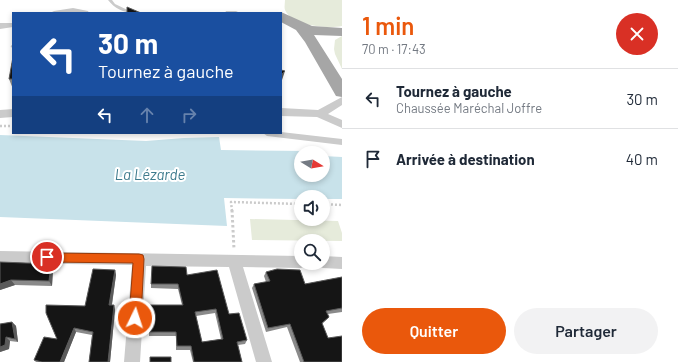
<!DOCTYPE html>
<html lang="fr">
<meta charset="utf-8">
<style>
body{margin:0;font-family:Barlow,sans-serif;background:#f2f2f3;color:#1f2937;height:100vh;display:flex;flex-direction:column;font-size:15px;white-space:nowrap}
*{box-sizing:border-box;margin:0}
p{font-size:13px;color:#747a83}
.icon{flex:none;width:22px;height:22px;fill:none;stroke:currentColor;stroke-width:2;stroke-linecap:round;stroke-linejoin:round}
.map{position:relative;flex:1;overflow:hidden}
.drawer{display:flex;flex-direction:column;background:#fff;width:336px}
.drawer>*{flex:none}
.banner{position:absolute;left:12px;top:12px;width:270px;height:122px;border-radius:0px;box-shadow:0 2px 6px #0003;background:#1a4fa0;color:#fff;overflow:hidden}
.needle{width:26px;rotate:101deg}
.buttons{position:absolute;left:294px;top:146px;display:grid;gap:8px}
.buttons a{display:grid;place-items:center;width:36px;height:36px;border-radius:50%;background:#fff;box-shadow:0 2px 6px #0003;font-size:20px}
.pin{position:absolute;display:grid;place-items:center;width:34px;height:34px;color:#fff;margin:-17px;border:2px solid #fff;border-radius:50%;box-shadow:0 1px 4px #0007}
.me{position:absolute;width:44px;margin:-22px;rotate:4deg;stroke-linejoin:round;filter:drop-shadow(0 0 3px #0008)}
.turn{display:flex;align-items:center;gap:14px;height:84px;padding:0 20px;font-size:18px}
.turn .icon{width:52px;height:52px;stroke-width:2.5}
.turn b{display:block;font-size:28px;line-height:34px}
.lanes{display:flex;align-items:center;height:38px;padding:0 20px;background:#0003;justify-content:center;gap:20px;direction:ltr}
.lanes .off{opacity:.35}
.round{display:grid;place-items:center;flex:none;width:42px;height:42px;border-radius:21px;background:#f2f2f3}
.head{display:flex;align-items:center;justify-content:space-between;height:68px;padding:0 20px}
h1{font-size:24px;font-weight:600;line-height:30px;color:#ea580c}
.button{display:flex;gap:8px;margin-top:auto;padding:8px 20px}
.button a{flex:1;height:46px;border-radius:24px;background:#ea580c;color:#fff;font-size:16px;font-weight:600;line-height:46px;text-align:center}
.button a+a{background:#f2f2f3;color:#1f2937}
ul{padding:0;list-style:none}
li{display:flex;align-items:center;gap:12px;height:60px;padding:0 20px;border-top:1px solid #e0e1e3}
li div{flex:1}
li b{display:block;font-size:15px}
li em{font-style:normal}
main{display:flex;flex:1;min-height:0}
.map>svg:first-child{display:block}
</style>
<main>
<div class="map">
<svg width="342" height="362" viewBox="0 0 342 362">
<rect width="100%" height="100%" fill="#fff"/>
<path fill="#e6ebdb" d="M285 0H342V26C327 29 292 26 285 10 284 7 285 3 285 0Z
M342 36V69L335 54 334 49 335 40Z
M250 219 338 221 342 233V241L252 240Z"/>
<path fill="#c8e2ea" d="M0 135 146 141 184 138 219 137 221 150 308 151 309 153H301V175H323V156L342 157V199H323V197H301V199L224 198 227 226 0 217Z"/>
<g fill="none" stroke-linecap="round" stroke-linejoin="round">
<path stroke="#cbcbcb" stroke-width="2" stroke-dasharray="1.5 1.5" stroke-linecap="butt" d="M11 46 13 47"/>
<path stroke="#cbcbcb" stroke-width="2.5" stroke-dasharray="2 2" stroke-linecap="butt" d="M0 126H13
M323 204 342 205
M232 211 231 202 301 204"/>
<path stroke="#cbcbcb" stroke-width="3" stroke-dasharray="2.5 2.5" stroke-linecap="butt" d="M232 210 234 249"/>
<path fill="#cbcbcb" fill-rule="evenodd" d="M108 0H112L115 4 134 13C124 13 114 8 108 0Z"/>
<path fill="#cbcbcb" fill-rule="evenodd" d="M281 132 342 139V145L267 136 263 133H281Z"/>
<path fill="#cbcbcb" fill-rule="evenodd" d="M73 8 88 11 89 13H50L54 11Z
M226 11H236L240 13H225Z
M0 23H13V27L0 29Z
M342 97V105L328 114 342 120V128L317 117 281 116V108L318 110Z
M13 109V117L0 118V110Z
M0 251 301 256V263H308L306 266 301 268 243 267 272 362H256L229 267 146 266 140 362H124L132 265 0 263Z
M323 256 342 257V269L323 268 318 266 316 263H323Z"/>
<path fill="#a6a6a6" fill-rule="evenodd" d="M281 12 312 26 342 28V36L314 35 342 79V97L336 96 305 42 296 30 281 22V13H278Z"/>
</g>
<path fill="#8a8a8a" fill-rule="evenodd" d="M13 57V89L9 79Z
M0 262 51 264 53 269 52 286 15 285 0 290Z
M115 270 116 275 112 305H114L115 310 110 362H89L92 335 76 332 64 362H36L34 360 57 339Z
M266 272 305 284 342 277V312L328 314 329 317 322 324 328 338 342 362H300L287 327 266 332 252 288 254 284 266 282 264 276Z
M187 275 229 314 247 340 245 344 238 345 242 362H193L190 350H176V336H149V332L182 305 178 289 151 288V284ZM215 313 221 339 202 342 196 316Z
M12 322 16 326 18 342 10 341 9 349 0 352V324Z"/>
<path fill="#5b5b5b" d="M285 71 282 80 281 82V75Z
M51 264 53 269 52 286 49 281Z
M115 270 116 275 111 310 109 305Z
M11 280 15 285 0 290V284Z
M114 305 115 310 110 362H108Z
M12 322 16 326 18 342 15 339Z
M74 328 76 332 64 362H60Z
M6 337 10 341 9 349 0 352V347Z"/>
<path fill="#151515" stroke="#5b5b5b" fill-rule="evenodd" d="M127 7 141 13H127Z
M13 57V79H9Z
M281 70 285 71 281 75Z
M0 262 51 264 49 281 11 280 0 284Z
M152 266 186 267 187 275 217 270 229 314 239 313 247 340 237 342 242 362H194L191 346H177L176 332H149L150 305H183L178 284H151ZM216 309 223 339 202 342 195 312Z
M93 269 115 270 109 305H114L108 362H89L93 332 74 328 60 362H42L34 360 44 337 57 339 46 313V305L85 306Z
M277 269 300 270 305 284 342 277V308L326 311 329 317 322 323 328 338 342 336V362H304L290 324 268 328 254 284 270 281 266 272Z
M12 322 15 339 6 337 5 345 0 347V324Z
M150 357H171V362H150Z"/>
<path fill="#ea580c" stroke="#983908" d="M47 253 139 254 143 255 144 259 141 318 139 322 135 323 131 322 129 318 133 263 47 262 43 261 41 257 43 254Z"/>
<g text-anchor="middle" dominant-baseline="central" stroke-width="4" stroke-linejoin="round" paint-order="stroke">
<g font-size="15" font-style="italic" fill="#3e7b8d" stroke="#fff">
<text x="150" y="174">La Lézarde</text>
</g>
</g>
</svg>
<div class="buttons">
<a><svg class="needle" viewBox="-14 -14 28 28"><path d="M0-13l5 13h-10z" fill="#e53935"/><path d="M0 13l5-13h-10z" fill="#747a83"/></svg></a>
<a><svg class="icon" aria-label="sound" viewBox="0 0 24 24"><path d="M4 9h4l5-4v14l-5-4H4zM17 9q2 3 0 6"/></svg></a>
<a><svg class="icon" aria-label="search" viewBox="0 0 24 24"><circle cx="10" cy="10" r="6"/><path d="M15 15l6 6"/></svg></a>
</div>
<div class="pin" style="left:47px;top:257px;background:#d93025"><svg class="icon" aria-label="arrive" viewBox="0 0 24 24"><path d="M6 21V4h12l-3 4 3 4H6"/></svg></div>
<svg class="me" style="left:135px;top:318px" viewBox="-20 -20 40 40"><circle r="17" fill="#ea580c" stroke="#fff" stroke-width="3"/><path d="M0-11L8 9 0 5-8 9z" fill="#fff"/></svg>
<div class="banner">
<div class="turn"><svg class="icon" aria-label="left" viewBox="0 0 24 24"><path d="M17 20v-9H6M10 6l-5 5 5 5"/></svg><div><b>30 m</b>Tournez à gauche</div></div>
<div class="lanes"><svg class="icon" aria-label="left" viewBox="0 0 24 24"><path d="M17 20v-9H6M10 6l-5 5 5 5"/></svg><svg class="icon off" aria-label="ahead" viewBox="0 0 24 24"><path d="M12 20V5M6 11l6-6 6 6"/></svg><svg class="icon off" aria-label="right" viewBox="0 0 24 24"><path d="M7 20v-9h11M14 6l5 5-5 5"/></svg></div>
</div>
</div>
<section class="drawer">
<div class="head"><div><h1>1 min</h1><p>70 m · 17:43</p></div><a class="round" style="background:#d93025;color:#fff"><svg class="icon" aria-label="close" viewBox="0 0 24 24"><path d="M6 6l12 12M18 6L6 18"/></svg></a></div>
<ul>
<li><svg class="icon" aria-label="left" viewBox="0 0 24 24"><path d="M17 20v-9H6M10 6l-5 5 5 5"/></svg><div><b>Tournez à gauche</b><p>Chaussée Maréchal Joffre</p></div><em>30 m</em></li>
<li><svg class="icon" aria-label="arrive" viewBox="0 0 24 24"><path d="M6 21V4h12l-3 4 3 4H6"/></svg><div><b>Arrivée à destination</b></div><em>40 m</em></li>
</ul>
<div class="button"><a>Quitter</a><a>Partager</a></div>
</section>
</main>
